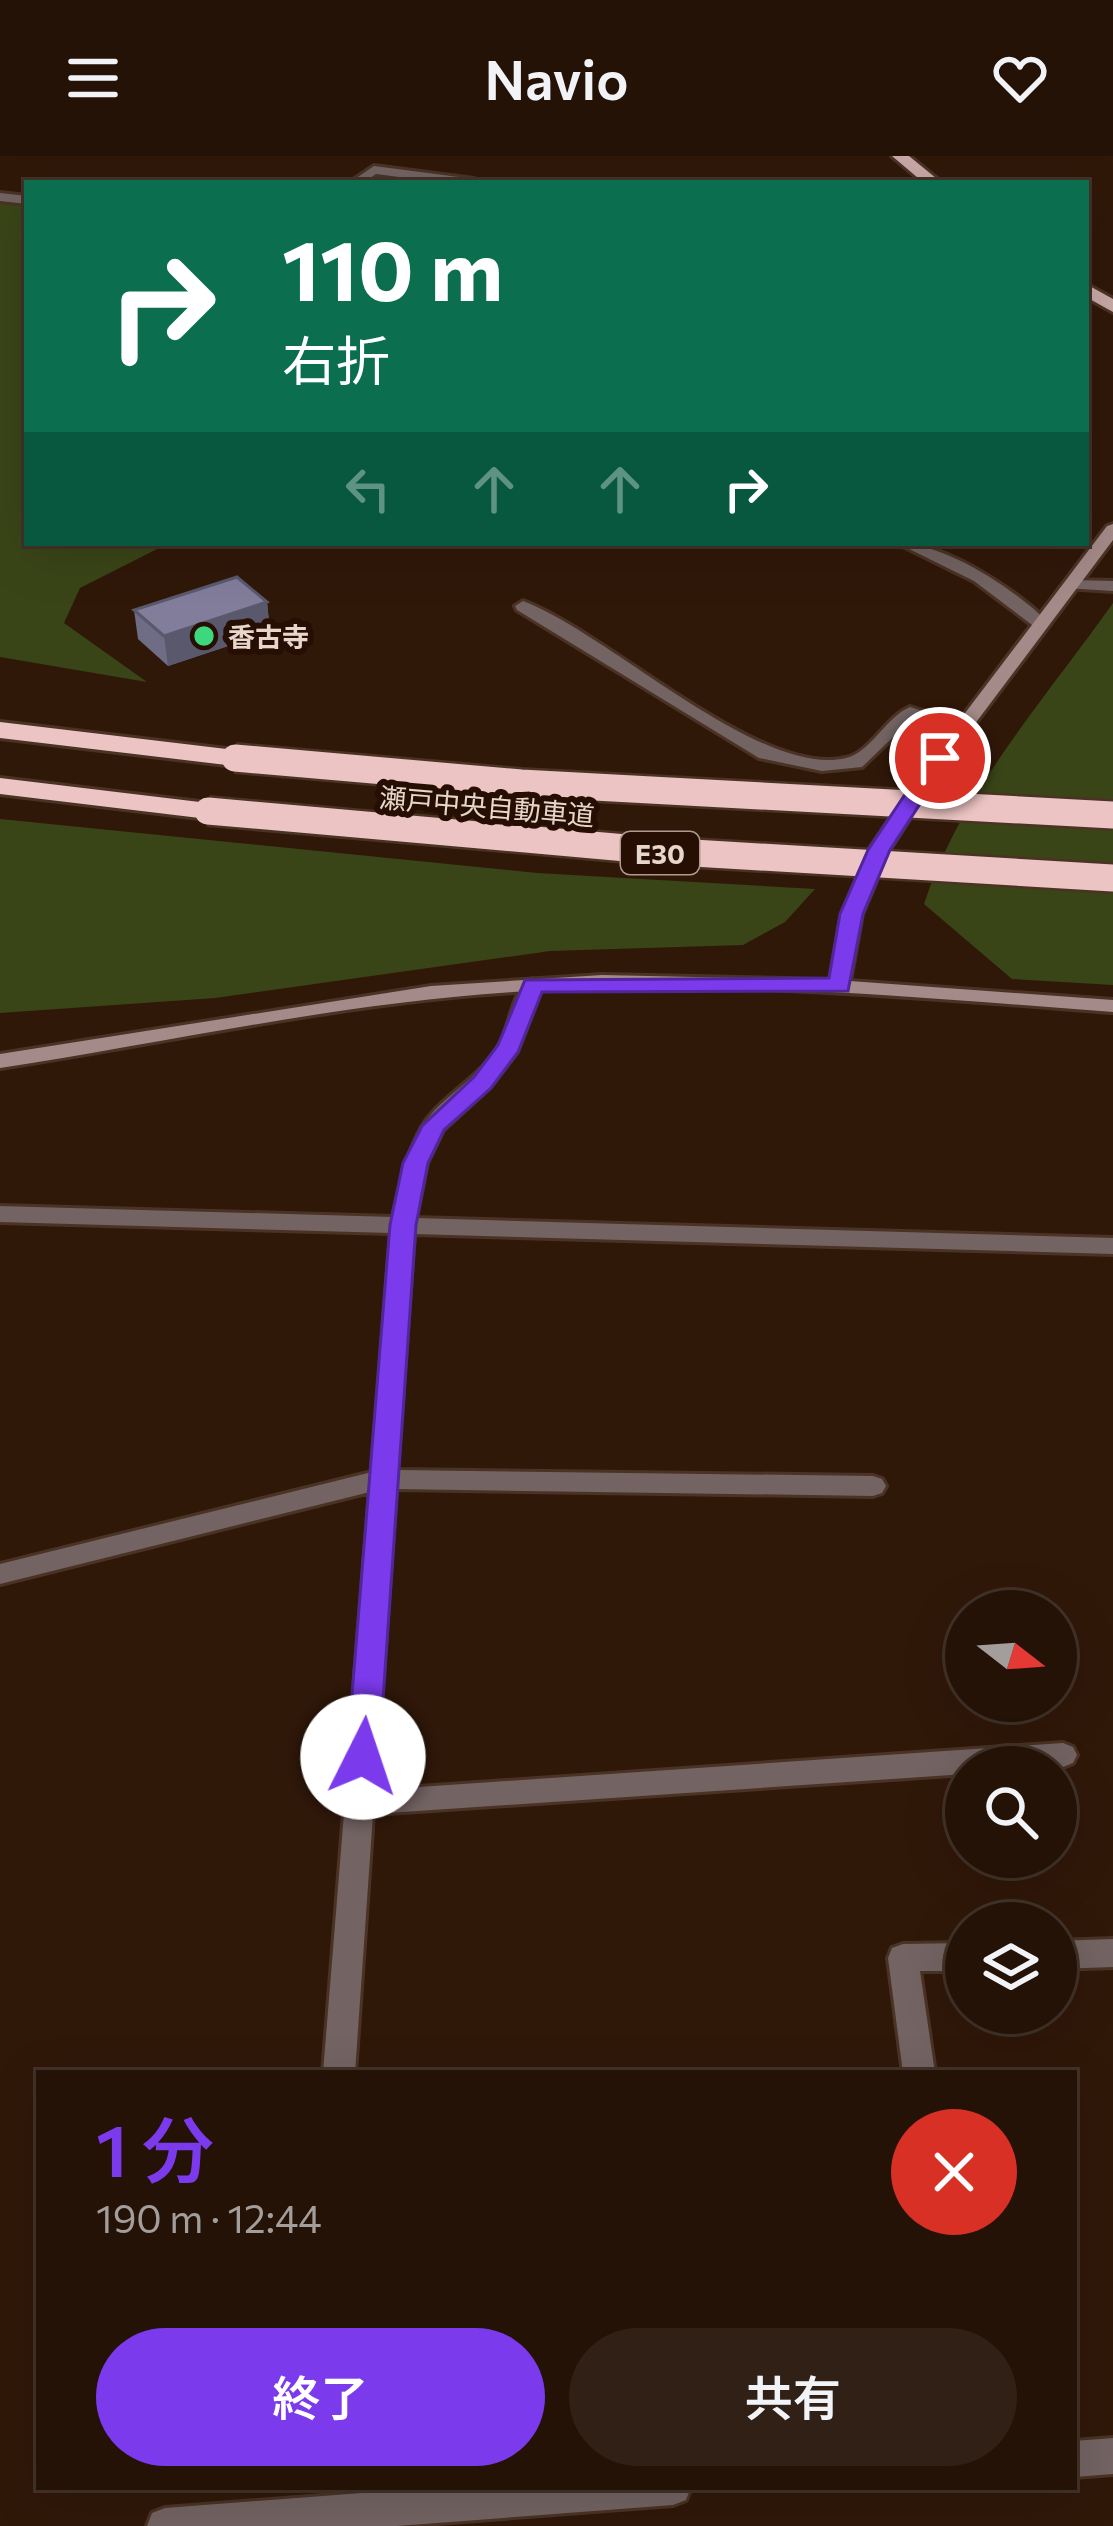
<!DOCTYPE html>
<html lang="ja">
<meta charset="utf-8">
<style>
body{margin:0;font-family:Commissioner,"Noto Sans JP",sans-serif;background:#302015;color:#f1f3f6;height:100vh;display:flex;flex-direction:column;font-size:45px;white-space:nowrap}
*{box-sizing:border-box;margin:0}
p{font-size:39px;color:#a39e9b}
.icon{flex:none;width:66px;height:66px;fill:none;stroke:currentColor;stroke-width:2;stroke-linecap:round;stroke-linejoin:round}
.map{position:relative;flex:1;overflow:hidden}
.sheet{position:absolute;left:36px;top:1914px;width:1041px;height:420px;display:flex;flex-direction:column;background:#241207;border-radius:0px;box-shadow:0 12px 48px #0002,0 0 0 3px #413228}
.sheet>*{flex:none}
.banner{position:absolute;left:24px;top:24px;width:1065px;height:366px;border-radius:0px;box-shadow:0 12px 48px #0002,0 0 0 3px #413228;background:#0b6e4f;color:#fff;overflow:hidden}
.needle{width:78px;rotate:107deg}
.tools{position:absolute;left:945px;top:1434px;display:grid;gap:24px}
.tools a{display:grid;place-items:center;width:132px;height:132px;border-radius:50%;background:#241207;box-shadow:0 12px 48px #0002,0 0 0 3px #413228;font-size:60px}
.pin{position:absolute;display:grid;place-items:center;width:102px;height:102px;color:#fff;margin:-51px;border:6px solid #fff;border-radius:50%;box-shadow:0 3px 12px #0007}
.me{position:absolute;width:132px;margin:-66px;rotate:4deg;stroke-linejoin:round;filter:drop-shadow(0 0 9px #0008)}
.turn{display:flex;align-items:center;gap:42px;height:252px;padding:0 60px;font-size:54px}
.turn .icon{width:156px;height:156px;stroke-width:2.5}
.turn b{display:block;font-size:84px;line-height:102px}
.lanes{display:flex;align-items:center;height:114px;padding:0 60px;background:#0003;justify-content:center;gap:60px;direction:ltr}
.lanes .off{opacity:.35}
.round{display:grid;place-items:center;flex:none;width:126px;height:126px;border-radius:63px;background:#302015}
.head{display:flex;align-items:center;justify-content:space-between;height:204px;padding:0 60px}
h1{font-size:72px;font-weight:600;line-height:90px;color:#7c3aed}
.primary-button{display:flex;gap:24px;margin-top:auto;padding:24px 60px}
.primary-button a{flex:1;height:138px;border-radius:72px;background:#7c3aed;color:#fff;font-size:48px;font-weight:600;line-height:138px;text-align:center}
.primary-button a+a{background:#302015;color:#f1f3f6}
header{display:flex;justify-content:space-between;align-items:center;height:156px;padding:0 60px;background:#241207;font-size:54px;font-weight:600}
.map>svg:first-child{display:block}
</style>
<header><svg class="icon" aria-label="menu" viewBox="0 0 24 24"><path d="M4 6h16M4 12h16M4 18h16"/></svg>Navio<svg class="icon" aria-label="heart" viewBox="0 0 24 24"><path d="M12 20l-8-8c-3-5 5-10 8-4 3-6 11-1 8 4z"/></svg></header>
<div class="map">
<svg width="1113" height="2370" viewBox="0 0 1113 2370">
<rect width="100%" height="100%" fill="#301809"/>
<path fill="#3a4517" d="M0 47 27 49V387H169L80 432 64 467 147 526 0 501Z
M1113 447V829L1012 823 924 748C960 637 1046 542 1113 447Z
M0 663 537 717 815 733 785 766 743 789 550 795 215 842 0 857Z"/>
<g fill="none" stroke-linecap="round" stroke-linejoin="round">
<defs>
<path id="lane" d="M374 10 474 23 480 27H445L376 18 363 27H349Z"/>
<path id="street" d="M0 37 27 40V48L0 45Z
M897 387C946 387 1016 434 1050 468L1036 472 974 425Z
M1071 424 1113 425V435L1065 432V426Z
M523 445C607 476 760 623 846 602 870 597 886 561 910 551L973 571 964 576 913 562 862 611 822 615 759 602 517 454 515 450Z
M533 823 543 829 517 896 490 931 443 974 427 1007 416 1062 1113 1082V1098L414 1078 397 1314 873 1320 882 1323 886 1330 882 1337 873 1340 396 1333 375 1634 1063 1587 1073 1591 1077 1599 1073 1607 1063 1611H966V1618L373 1658 355 1917H323L370 1336 0 1428V1408L372 1316 391 1077 0 1066V1050L393 1061C400 1030 406 1000 422 971 441 939 482 922 500 888 511 869 512 832 533 823Z
M1113 1783V1811L1056 1813V1785Z
M966 1787V1815H920L935 1917H903L888 1802 892 1792 903 1788Z
M1113 2282V2318L1074 2321V2285Z
M441 2331H691L686 2344 673 2349 397 2370H147L152 2357 165 2352Z"/>
<path id="secondary" d="M1113 368V384L947 605 889 694 862 758 850 825 1113 844V856C914 841 713 822 513 836 340 847 171 886 0 912V898L431 830 602 819 830 824 842 758 869 694 934 598 1107 370Z"/>
<path id="primary" d="M892 0H909L942 27H924Z
M1086 128 1113 143V156L1086 141Z"/>
<path id="highway" d="M0 566 235 594 249 602 235 610 0 582Z
M0 622 208 647 222 655 208 663 0 638Z"/>
</defs>
<use href="#lane" stroke="#4a3324" stroke-width="6"/>
<use href="#street" stroke="#4a3324" stroke-width="6"/>
<use href="#secondary" stroke="#4a3324" stroke-width="6"/>
<use href="#primary" stroke="#4a3324" stroke-width="6"/>
<use href="#highway" stroke="#4a3324" stroke-width="6"/>
<use href="#lane" fill="#736363" fill-rule="evenodd"/>
<use href="#street" fill="#736363" fill-rule="evenodd"/>
<use href="#secondary" fill="#a48a89" fill-rule="evenodd"/>
<use href="#primary" fill="#c9a8a7" fill-rule="evenodd"/>
<use href="#highway" fill="#ecc4c3" fill-rule="evenodd"/>
<defs>
<path id="highway-bridge" d="M235 602 521 627 1113 659
M208 655 660 695 1113 722"/>
</defs>
<use href="#highway-bridge" stroke="#4a3324" stroke-width="32" stroke-linecap="butt"/>
<use href="#highway-bridge" stroke="#ecc4c3" stroke-width="27"/>
</g>
<path fill="#6f6c85" d="M267 446 270 476 168 510 138 483 134 454Z"/>
<path fill="#5a586c" d="M267 446 270 476 168 510 164 480Z"/>
<path fill="#817d9b" stroke="#5a586c" stroke-width="3" d="M237 421 267 446 164 480 134 454Z"/>
<path fill="#7c3aed" stroke="#51269a" stroke-width="3" d="M940 596 950 602 890 694 863 758 848 835 542 836 518 896 491 932 444 974 428 1007 416 1069 379 1601 374 1610 363 1614 351 1610 347 1601 390 1069 403 1007 422 970 474 921 498 889 525 824 829 822 840 758 868 694 932 598Z"/>
<circle fill="#3dd77e" stroke="#260e02" stroke-width="4.5" cx="204" cy="480" r="12"/>
<g text-anchor="middle" dominant-baseline="central" stroke-width="12" stroke-linejoin="round" paint-order="stroke">
<g font-size="27" font-weight="bold" fill="#e8d6cd" stroke="#260e02" text-anchor="start">
<text x="228" y="480">香古寺</text>
</g>
<g font-size="27" fill="#e8d6cd" stroke="#260e02">
<text transform="translate(487 650) rotate(5)">瀬戸中央自動車道</text>
</g>
<rect fill="#260e02" stroke="#ae9a90" stroke-width="3" x="621" y="676" width="78" height="42" rx="9"/>
<g font-size="27" font-weight="bold" fill="#e8d6cd">
<text x="660" y="697">E30</text>
</g>
</g>
</svg>
<div class="tools">
<a><svg class="needle" viewBox="-14 -14 28 28"><path d="M0-13l5 13h-10z" fill="#e53935"/><path d="M0 13l5-13h-10z" fill="#a39e9b"/></svg></a>
<a><svg class="icon" aria-label="search" viewBox="0 0 24 24"><circle cx="10" cy="10" r="6"/><path d="M15 15l6 6"/></svg></a>
<a><svg class="icon" aria-label="layers" viewBox="0 0 24 24"><path d="M12 4l9 5-9 5-9-5zM3 14l9 5 9-5"/></svg></a>
</div>
<div class="pin" style="left:940px;top:602px;background:#d93025"><svg class="icon" aria-label="arrive" viewBox="0 0 24 24"><path d="M6 21V4h12l-3 4 3 4H6"/></svg></div>
<svg class="me" style="left:363px;top:1601px" viewBox="-20 -20 40 40"><circle r="19" fill="#fff"/><path d="M0-13L10 11 0 6-10 11z" fill="#7c3aed"/></svg>
<div class="banner">
<div class="turn"><svg class="icon" aria-label="right" viewBox="0 0 24 24"><path d="M7 20v-9h11M14 6l5 5-5 5"/></svg><div><b>110 m</b>右折</div></div>
<div class="lanes"><svg class="icon off" aria-label="left" viewBox="0 0 24 24"><path d="M17 20v-9H6M10 6l-5 5 5 5"/></svg><svg class="icon off" aria-label="ahead" viewBox="0 0 24 24"><path d="M12 20V5M6 11l6-6 6 6"/></svg><svg class="icon off" aria-label="ahead" viewBox="0 0 24 24"><path d="M12 20V5M6 11l6-6 6 6"/></svg><svg class="icon" aria-label="right" viewBox="0 0 24 24"><path d="M7 20v-9h11M14 6l5 5-5 5"/></svg></div>
</div>
<section class="sheet">
<div class="head"><div><h1>1 分</h1><p>190 m · 12:44</p></div><a class="round" style="background:#d93025;color:#fff"><svg class="icon" aria-label="close" viewBox="0 0 24 24"><path d="M6 6l12 12M18 6L6 18"/></svg></a></div>
<div class="primary-button"><a>終了</a><a>共有</a></div>
</section>
</div>
